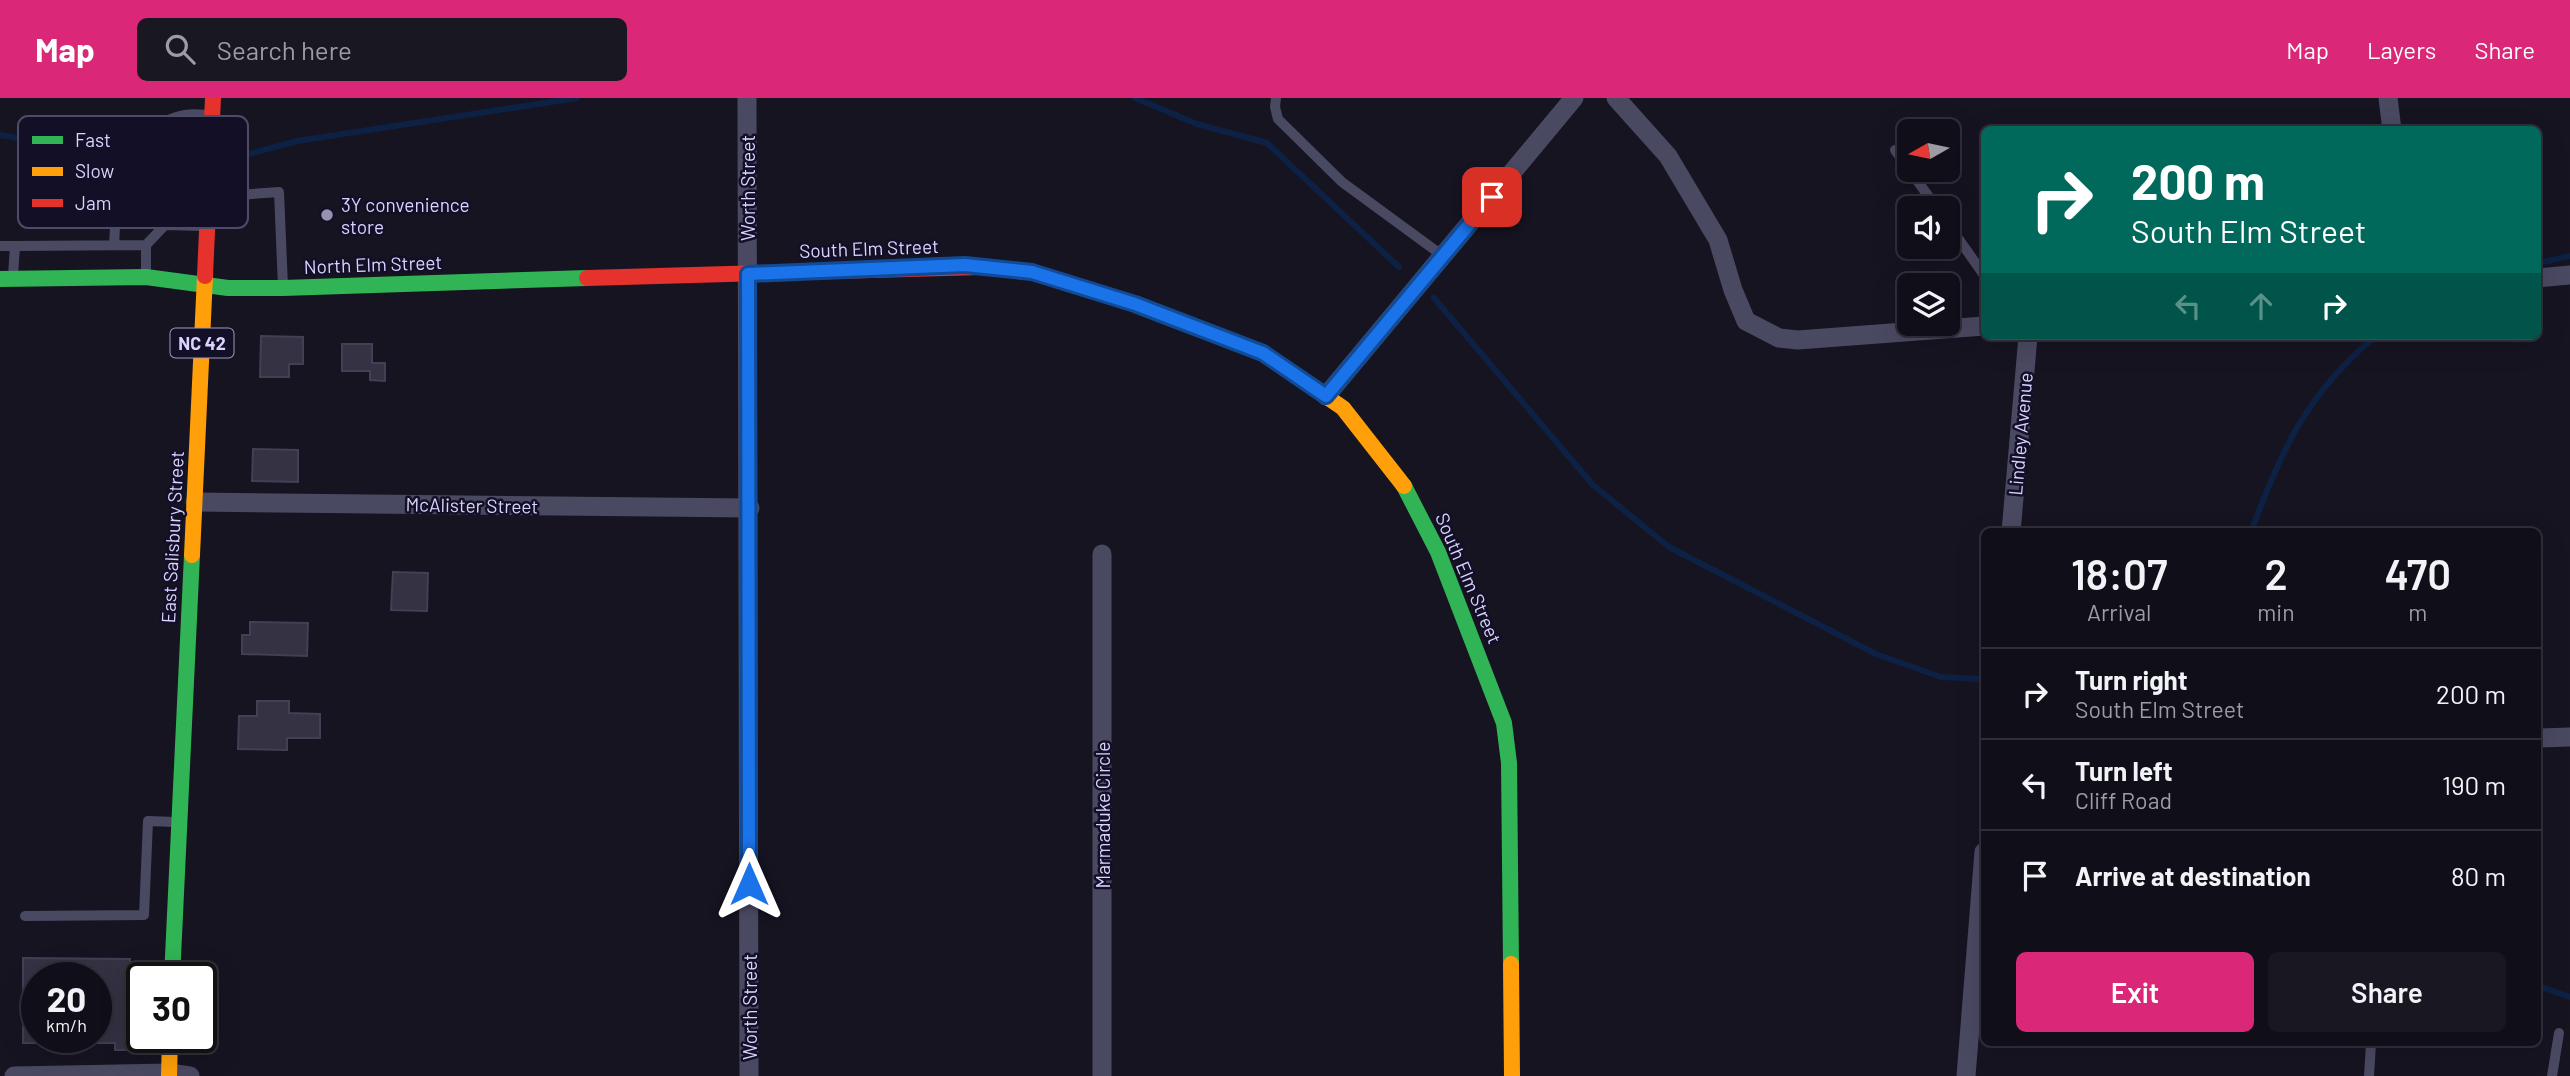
<!DOCTYPE html>
<style>
body{margin:0;font-family:Barlow,sans-serif;background:#191822;color:#f1f3f6;height:100vh;display:flex;flex-direction:column;font-size:26px;white-space:nowrap}
*{box-sizing:border-box;margin:0}
p{font-size:23px;color:#9c9ca2}
.icon{flex:none;width:38px;height:38px;fill:none;stroke:currentColor;stroke-width:2;stroke-linecap:round;stroke-linejoin:round}
.map{position:relative;flex:1;overflow:hidden}
.panel{position:absolute;left:1981px;top:430px;width:560px;height:518px;display:flex;flex-direction:column;background:#100f19;border-radius:10px;box-shadow:0 7px 28px #0002,0 0 0 2px #302f38}
.panel>*{flex:none}
.banner{position:absolute;left:1981px;top:28px;width:560px;height:214px;border-radius:10px;box-shadow:0 7px 28px #0002,0 0 0 2px #302f38;background:#00695c;color:#fff;overflow:hidden}
.needle{width:46px;rotate:261deg}
.buttons{position:absolute;left:1897px;top:21px;display:grid;gap:14px}
.buttons a{display:grid;place-items:center;width:63px;height:63px;border-radius:10px;background:#100f19;box-shadow:0 7px 28px #0002,0 0 0 2px #302f38;font-size:35px}
.speed{position:absolute;left:21px;top:864px;display:flex;gap:14px;font-size:35px;font-weight:700;text-align:center}
.speed>*{display:grid;place-content:center;width:91px;height:91px;border-radius:50%;background:#100f19;box-shadow:0 7px 28px #0002,0 0 0 2px #302f38;line-height:1}
.speed small{font-size:18px;font-weight:400}
.speed .limit{border:4px solid #111;border-radius:10px;background:#fff;color:#111}
.pin{position:absolute;display:grid;place-items:center;width:60px;height:60px;color:#fff;margin:-30px;border-radius:14px;box-shadow:0 4px 10px #0006}
.me{position:absolute;width:77px;margin:-38px;rotate:0deg;stroke-linejoin:round;filter:drop-shadow(0 0 5px #0008)}
.turn{display:flex;align-items:center;gap:24px;height:147px;padding:0 35px;font-size:32px}
.turn .icon{width:91px;height:91px;stroke-width:2.5}
.turn b{display:block;font-size:49px;line-height:60px}
.lanes{display:flex;align-items:center;height:66px;padding:0 35px;background:#0003;justify-content:center;gap:35px;direction:ltr}
.lanes .off{opacity:.35}
.eta{display:flex;justify-content:space-evenly;align-items:center;height:119px;text-align:center}
.eta b{font-size:42px;font-weight:600;line-height:49px}
.button{display:flex;gap:14px;margin-top:auto;padding:14px 35px}
.button a{flex:1;height:80px;border-radius:10px;background:#db2777;color:#fff;font-size:28px;font-weight:600;line-height:80px;text-align:center}
.button a+a{background:#191822;color:#f1f3f6}
ul{padding:0;list-style:none}
li{display:flex;align-items:center;gap:21px;height:91px;padding:0 35px;border-top:2px solid #302f38}
li div{flex:1}
li b{display:block;font-size:26px}
li em{font-style:normal}
header{display:flex;align-items:center;gap:42px;box-sizing:border-box;height:98px;padding:0 35px;background:#db2777;color:#fff}
header strong{font-size:33px}
nav{display:flex;gap:38px;margin-inline-start:auto;font-size:24px}
.search{width:490px;height:63px;background:#191822;display:flex;align-items:center;gap:18px;box-sizing:border-box;padding:0 24px;border-radius:10px;color:#9c9ca2;font-size:26px}
.map>svg:first-child{display:block}
</style>
<header>
<strong>Map</strong>
<div class="search"><svg class="icon" aria-label="search" viewBox="0 0 24 24"><circle cx="10" cy="10" r="6"/><path d="M15 15l6 6"/></svg>Search here</div>
<nav><a>Map</a><a>Layers</a><a>Share</a></nav>
</header>
<div class="map">
<svg width="2570" height="978" viewBox="0 0 2570 978">
<rect width="100%" height="100%" fill="#161421"/>
<g fill="none" stroke-linecap="round" stroke-linejoin="round">
<path stroke="#0d2144" stroke-width="6" d="M1135 0 1197 26 1267 45 1399 169
M0 37 119 56
M230 61 297 43 577 0
M152 66 179 68
M2538 165 2570 158
M1434 200 1593 387 1669 449 1876 556 1941 579 1981 581
M2251 434C2281 352 2307 295 2376 238
M2538 888 2570 899"/>
</g>
<path fill="#343243" stroke="#433f54" stroke-width="2" fill-rule="evenodd" d="M261 238 303 239V266H289V279H260Z
M342 246H372V265H385V283L370 282V273H342Z
M253 351 298 352V384L252 383Z
M393 474 428 475 427 513 391 512Z
M250 524 308 525 307 558 242 556V537H250Z
M257 603H289V615L320 616V640H287V652L238 651 239 618H257Z
M23 860 130 861 129 952H115V945H23ZM37 880H96V940H37Z"/>
<g fill="none" stroke-linecap="round" stroke-linejoin="round">
<path stroke="#4a4962" stroke-width="10" d="M1276 0 1275 9 1278 21 1342 84 1443 158
M1895 52 1937 110
M211 99 279 94 283 189
M1948 126 1984 177
M114 147C115 132 115 117 118 103 122 80 150 32 171 21 183 15 196 16 209 17
M0 148H15L13 178
M15 148 146 147
M146 178V147L165 127 203 128
M25 818 144 817 148 723 175 724
M2369 978 2371 945
M2552 978 2559 935"/>
<path stroke="#4a4962" stroke-width="19" d="M747 0 749 978
M1616 0 1668 58 1718 142 1733 192 1746 223 1779 240 1798 242 1984 228
M2388 0 2392 32
M2538 180 2570 177
M1326 298 1574 0
M195 404 750 410
M2011 434 2028 238
M2538 640 2570 639
M14 978 169 975 190 978
M1102 978V456
M1966 978 1984 754"/>
<path stroke="#30b455" stroke-width="16" d="M0 181 146 179 228 190H283L587 180
M1404 388 1438 454 1504 625 1509 665 1511 866
M172 880 192 457"/>
<path stroke="#ff9f0a" stroke-width="16" d="M981 169 1032 174 1135 206 1263 255 1343 310 1404 388
M192 457 205 178
M1511 866 1512 978
M169 978 170 940"/>
<path stroke="#e5322d" stroke-width="16" d="M205 178 213 0
M587 180 981 169"/>
</g>
<g fill="none" stroke-linecap="round" stroke-linejoin="round">
<defs>
<path id="route" d="M749 786 748 176 965 167 1032 174 1135 206 1263 255 1326 298 1492 99"/>
</defs>
<use href="#route" stroke="#114b97" stroke-width="18"/>
<use href="#route" stroke="#1a73e8" stroke-width="12"/>
</g>
<circle fill="#9591b1" stroke="#130f26" stroke-width="2.5" cx="327" cy="117" r="7"/>
<g text-anchor="middle" dominant-baseline="central" stroke-width="5" stroke-linejoin="round" paint-order="stroke">
<rect fill="#130f26" stroke="#9e99be" stroke-width="2" x="170.5" y="230.5" width="63" height="29" rx="5"/>
<g font-size="18" font-weight="bold" fill="#d9d4ff">
<text x="202" y="245">NC 42</text>
</g>
<g font-size="19" fill="#d9d4ff" stroke="#130f26">
<text transform="translate(747 90) rotate(-90)">Worth Street</text>
<text transform="translate(869 150) rotate(-2)">South Elm Street</text>
<text transform="translate(373 166) rotate(-2)">North Elm Street</text>
<text transform="translate(2020 336) rotate(-85)">Lindley Avenue</text>
<text transform="translate(472 407) rotate(1)">McAlister Street</text>
<text transform="translate(172 439) rotate(-87)">East Salisbury Street</text>
<text transform="translate(1469 480) rotate(67)">South Elm Street</text>
<text transform="translate(1102 717) rotate(-90)">Marmaduke Circle</text>
<text transform="translate(749 909) rotate(-90)">Worth Street</text>
</g>
<g font-size="19" fill="#d9d4ff" stroke="#130f26" text-anchor="start">
<text x="341" y="106">3Y convenience<tspan x="341" dy="22">store</tspan></text>
</g>
</g>
<rect x="18" y="18" width="230" height="112" rx="10" fill="#130f26" stroke="#4e4a67" stroke-width="2"/>
<rect x="32" y="38" width="31" height="8" fill="#30b455"/>
<rect x="32" y="69" width="31" height="9" fill="#ff9f0a"/>
<rect x="32" y="101" width="31" height="8" fill="#e5322d"/>
<g font-size="19" fill="#d9d4ff">
<text x="75" y="49">Fast</text>
<text x="75" y="80">Slow</text>
<text x="75" y="112">Jam</text>
</g>
</svg>
<div class="buttons">
<a><svg class="needle" viewBox="-14 -14 28 28"><path d="M0-13l5 13h-10z" fill="#e53935"/><path d="M0 13l5-13h-10z" fill="#9c9ca2"/></svg></a>
<a><svg class="icon" aria-label="sound" viewBox="0 0 24 24"><path d="M4 9h4l5-4v14l-5-4H4zM17 9q2 3 0 6"/></svg></a>
<a><svg class="icon" aria-label="layers" viewBox="0 0 24 24"><path d="M12 4l9 5-9 5-9-5zM3 14l9 5 9-5"/></svg></a>
</div>
<div class="speed"><div>20<small>km/h</small></div><div class="limit">30</div></div>
<div class="pin" style="left:1492px;top:99px;background:#d93025"><svg class="icon" aria-label="arrive" viewBox="0 0 24 24"><path d="M6 21V4h12l-3 4 3 4H6"/></svg></div>
<svg class="me" style="left:749px;top:786px" viewBox="-20 -20 40 40"><path d="M0-17L14 15 0 8-14 15z" fill="#1a73e8" stroke="#fff" stroke-width="4"/></svg>
<div class="banner">
<div class="turn"><svg class="icon" aria-label="right" viewBox="0 0 24 24"><path d="M7 20v-9h11M14 6l5 5-5 5"/></svg><div><b>200 m</b>South Elm Street</div></div>
<div class="lanes"><svg class="icon off" aria-label="left" viewBox="0 0 24 24"><path d="M17 20v-9H6M10 6l-5 5 5 5"/></svg><svg class="icon off" aria-label="ahead" viewBox="0 0 24 24"><path d="M12 20V5M6 11l6-6 6 6"/></svg><svg class="icon" aria-label="right" viewBox="0 0 24 24"><path d="M7 20v-9h11M14 6l5 5-5 5"/></svg></div>
</div>
<section class="panel">
<div class="eta">
<div><b>18:07</b><p>Arrival</p></div>
<div><b>2</b><p>min</p></div>
<div><b>470</b><p>m</p></div>
</div>
<ul>
<li><svg class="icon" aria-label="right" viewBox="0 0 24 24"><path d="M7 20v-9h11M14 6l5 5-5 5"/></svg><div><b>Turn right</b><p>South Elm Street</p></div><em>200 m</em></li>
<li><svg class="icon" aria-label="left" viewBox="0 0 24 24"><path d="M17 20v-9H6M10 6l-5 5 5 5"/></svg><div><b>Turn left</b><p>Cliff Road</p></div><em>190 m</em></li>
<li><svg class="icon" aria-label="arrive" viewBox="0 0 24 24"><path d="M6 21V4h12l-3 4 3 4H6"/></svg><div><b>Arrive at destination</b></div><em>80 m</em></li>
</ul>
<div class="button"><a>Exit</a><a>Share</a></div>
</section>
</div>
